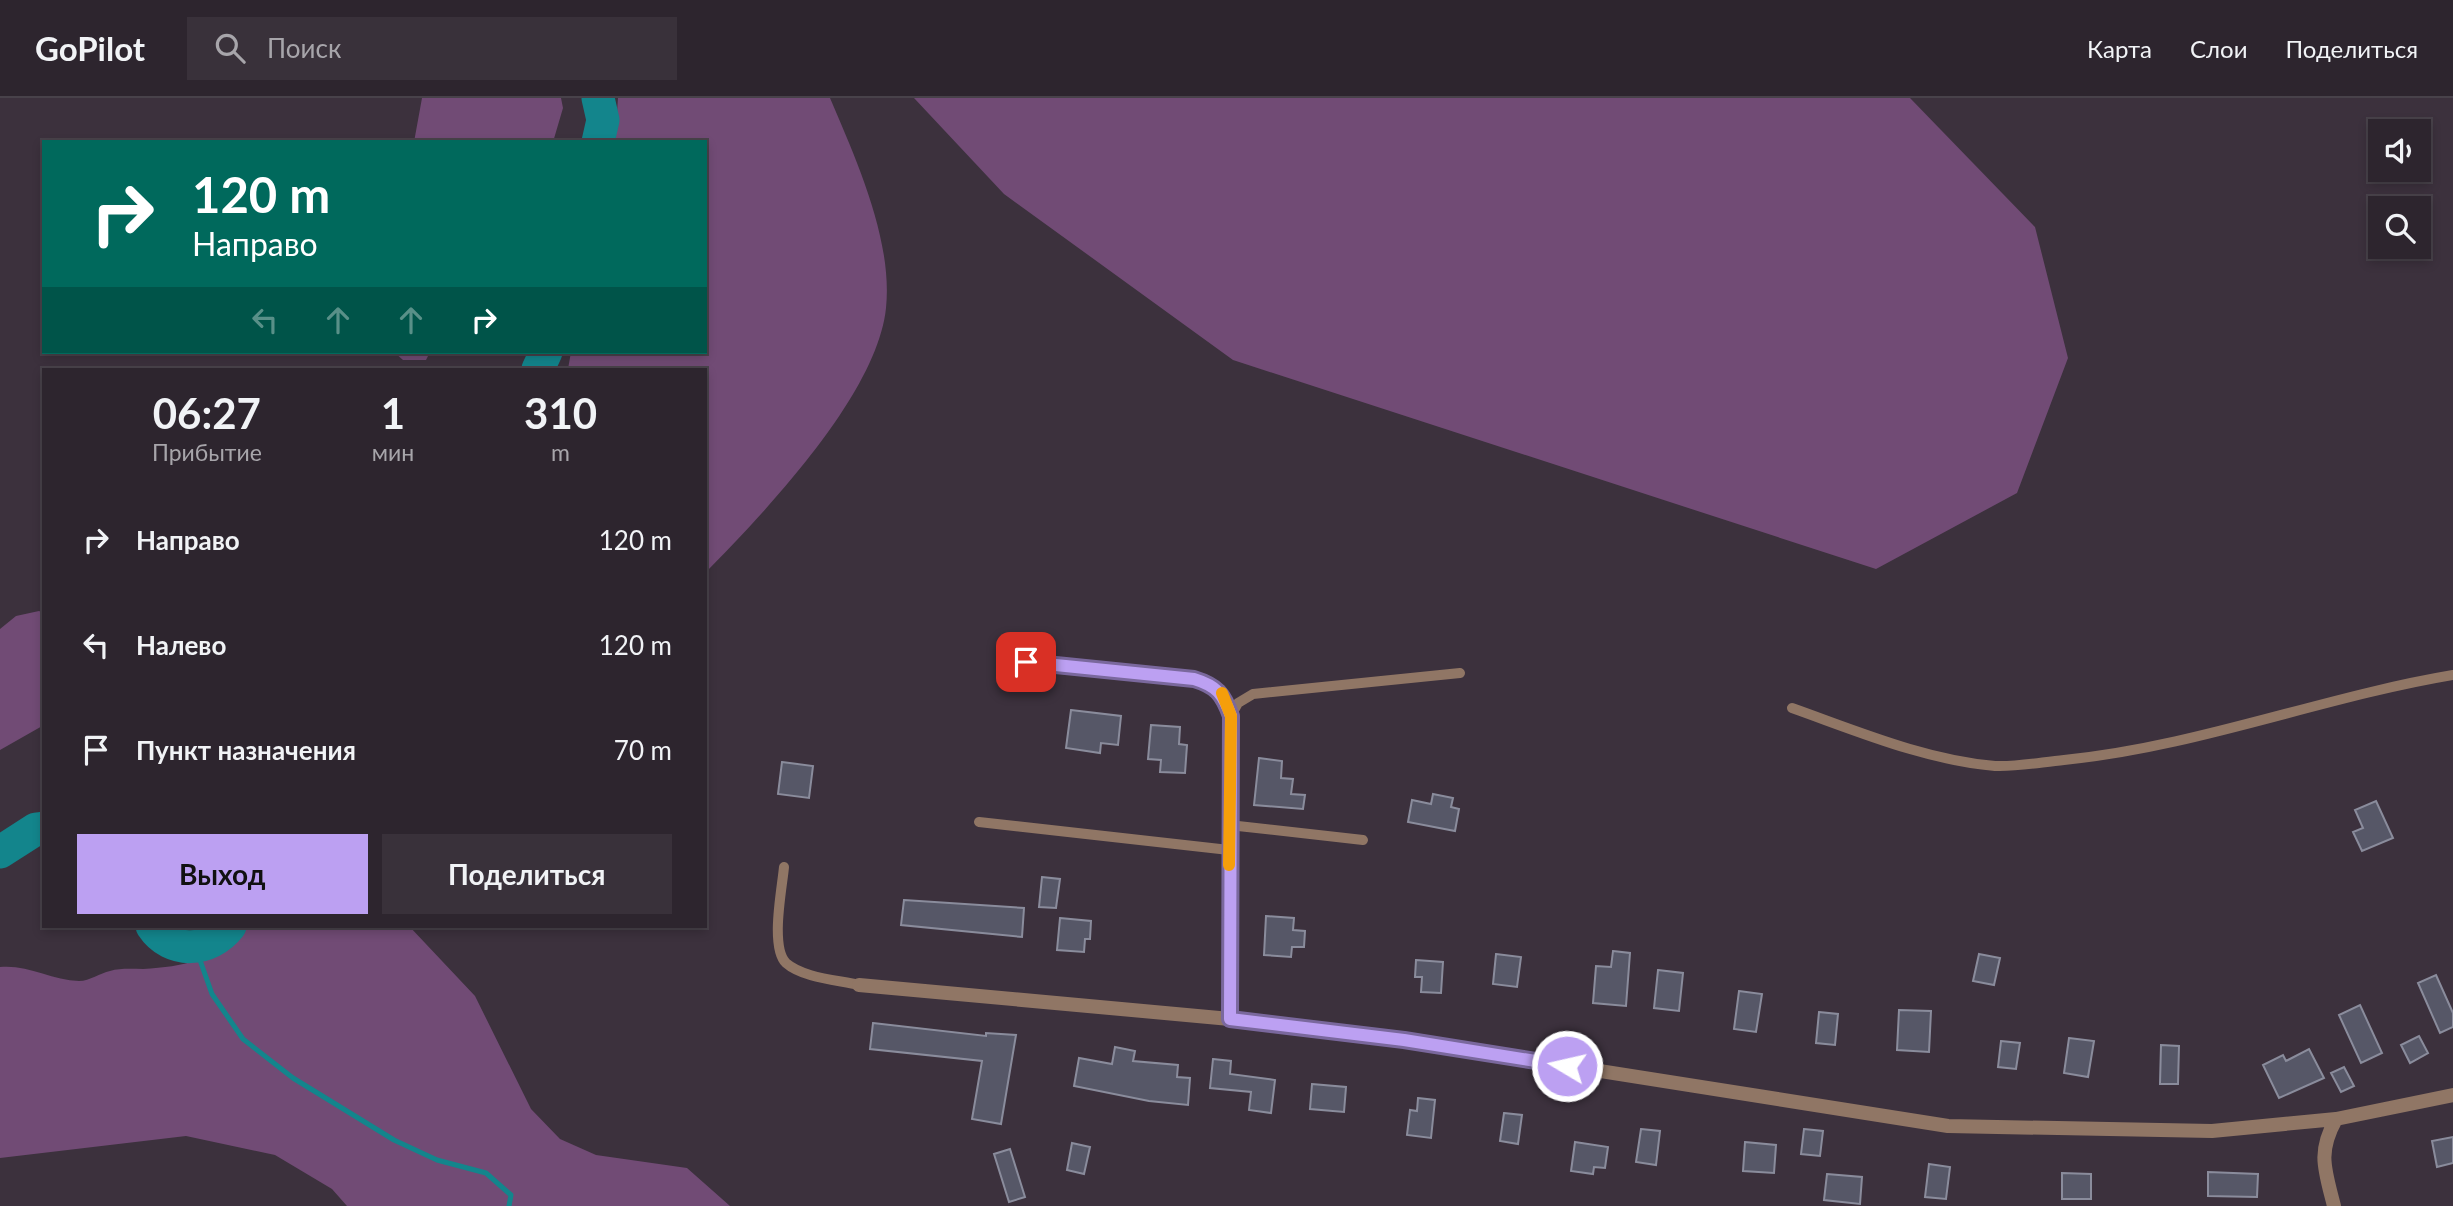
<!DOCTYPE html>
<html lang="ru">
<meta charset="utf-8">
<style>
body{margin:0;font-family:Lato,sans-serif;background:#39313a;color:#f1f3f6;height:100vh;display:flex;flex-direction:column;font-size:26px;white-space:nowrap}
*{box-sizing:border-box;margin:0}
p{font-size:23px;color:#a7a5aa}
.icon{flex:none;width:38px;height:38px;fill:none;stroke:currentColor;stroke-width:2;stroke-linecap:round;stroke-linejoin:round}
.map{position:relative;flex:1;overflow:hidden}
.details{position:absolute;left:42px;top:270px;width:665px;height:560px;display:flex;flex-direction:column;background:#2d252e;border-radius:0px;box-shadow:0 4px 10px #0003,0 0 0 2px #48424a}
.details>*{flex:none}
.top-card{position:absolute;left:42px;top:42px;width:665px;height:214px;border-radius:0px;box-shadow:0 4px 10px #0003,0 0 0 2px #48424a;background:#00695c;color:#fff;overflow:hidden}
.buttons{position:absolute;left:2368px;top:21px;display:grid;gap:14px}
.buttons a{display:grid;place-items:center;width:63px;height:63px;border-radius:0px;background:#2d252e;box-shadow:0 4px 10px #0003,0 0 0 2px #48424a;font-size:35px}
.pin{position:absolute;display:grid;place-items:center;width:60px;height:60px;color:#fff;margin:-30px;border-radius:14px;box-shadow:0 4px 10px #0006}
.me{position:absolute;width:77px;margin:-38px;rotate:279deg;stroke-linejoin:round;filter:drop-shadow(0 0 5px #0008)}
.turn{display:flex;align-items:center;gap:24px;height:147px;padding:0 35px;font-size:32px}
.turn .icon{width:91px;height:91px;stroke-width:2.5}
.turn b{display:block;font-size:49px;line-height:60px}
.lanes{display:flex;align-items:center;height:66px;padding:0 35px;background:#0003;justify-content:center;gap:35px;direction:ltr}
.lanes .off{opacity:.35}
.eta{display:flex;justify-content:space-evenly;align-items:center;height:119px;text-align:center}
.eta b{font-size:42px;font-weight:700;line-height:49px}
.button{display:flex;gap:14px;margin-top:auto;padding:14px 35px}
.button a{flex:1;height:80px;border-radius:0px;background:#bca0f2;color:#111;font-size:28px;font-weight:700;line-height:80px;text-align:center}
.button a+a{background:#39313a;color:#f1f3f6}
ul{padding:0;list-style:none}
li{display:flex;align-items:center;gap:21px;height:105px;padding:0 35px}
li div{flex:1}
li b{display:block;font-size:26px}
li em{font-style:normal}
header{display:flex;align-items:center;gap:42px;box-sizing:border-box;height:98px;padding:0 35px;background:#2d252e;border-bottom:2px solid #48424a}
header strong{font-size:33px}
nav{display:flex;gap:38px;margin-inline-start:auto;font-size:24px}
.search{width:490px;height:63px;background:#39313a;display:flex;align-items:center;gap:18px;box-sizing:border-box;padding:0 24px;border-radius:0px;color:#a7a5aa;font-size:26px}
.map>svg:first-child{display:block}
</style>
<header>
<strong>GoPilot</strong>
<div class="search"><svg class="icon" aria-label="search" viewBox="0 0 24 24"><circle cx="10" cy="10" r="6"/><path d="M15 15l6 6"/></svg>Поиск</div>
<nav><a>Карта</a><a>Слои</a><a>Поделиться</a></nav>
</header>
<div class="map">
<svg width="2453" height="1108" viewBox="0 0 2453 1108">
<rect width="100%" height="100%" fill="#3c313d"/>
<path fill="#714b75" d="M422 0H561L563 10 553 44H414Z
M618 0H830C856 61 893 142 886 210 877 297 765 414 705 475V271H568L571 254H705V44H615Z
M914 0H1910L2035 129 2068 260 2017 395 1876 471 1233 262 1004 96Z
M394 254H430L426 262H403Z
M39 513 44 515V627L0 652V531L16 518Z
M240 828H409L475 898 531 1011 560 1041 596 1057 687 1070 730 1108H347L332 1091 275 1057 186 1038 0 1060V869C26 866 52 882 79 883 90 883 100 875 110 873 120 870 132 871 143 871 186 868 209 864 240 832Z"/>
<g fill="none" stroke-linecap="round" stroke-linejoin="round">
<path stroke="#13858c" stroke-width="5" d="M195 848 212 896 243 941 293 980 394 1042 437 1062 486 1075 511 1097 509 1108"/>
<path stroke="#13858c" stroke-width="33" d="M598 44 603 22 598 0
M538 271 546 254
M0 754 36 731 44 730
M152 828C171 857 210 854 230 828"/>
</g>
<path fill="#565767" stroke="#8a8c9c" stroke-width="2" d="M1071 612 1121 618 1118 647 1101 645 1100 655 1066 650Z
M1151 627 1180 629 1179 646 1187 647 1185 675 1160 674 1161 662 1148 661Z
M1259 660 1282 663 1281 680 1293 681 1291 696 1305 697 1303 711 1254 707Z
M782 664 813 668 809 700 778 696Z
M1433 696 1453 700 1451 709 1459 711 1455 733 1408 724 1412 702 1431 706Z
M2376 703 2393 740 2362 753 2353 734 2363 730 2355 712Z
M1042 779 1060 781 1056 810 1039 809Z
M904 802 1024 810 1022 839 901 827Z
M1266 818 1294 820 1293 832 1305 833 1304 849H1292L1291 859 1264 857Z
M1060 820 1091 823 1090 841H1085L1084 854 1057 852Z
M1613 853 1630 855 1626 908 1593 905 1596 868 1611 869Z
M1496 856 1521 859 1517 889 1493 886Z
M1979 856 2000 860 1994 887 1973 883Z
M1416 862 1443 864 1441 895 1421 894 1422 879H1415Z
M1658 872 1683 875 1679 913 1654 910Z
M2436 877 2453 915V929L2440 935 2418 885Z
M1739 893 1762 896 1756 934 1734 931Z
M2360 907 2382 955 2361 965 2339 917Z
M1899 912 1931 913 1929 954 1897 952Z
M1819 914 1838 916 1835 947 1816 945Z
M873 925 986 938V935L1016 937 1001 1026 972 1021 982 963 870 951Z
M2419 938 2428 955 2410 965 2401 947Z
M2069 940 2094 943 2088 979 2064 975Z
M2001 943 2020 945 2016 971 1998 969Z
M2161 947 2179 948 2178 986H2160Z
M1115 949 1135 953 1133 963 1178 967 1177 979 1190 980 1188 1007 1149 1003 1074 988 1079 960 1112 966Z
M2309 951 2324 980 2279 1000 2263 967 2283 957 2286 963Z
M1213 961 1231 963 1230 976 1275 982 1271 1015 1249 1012 1251 994 1210 990Z
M2344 969 2354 988 2341 994 2331 975Z
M1312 986 1346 989 1344 1014 1310 1011Z
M1418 1000 1435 1002 1431 1040 1407 1037 1410 1012 1417 1013Z
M1504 1015 1522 1017 1518 1046 1500 1043Z
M1641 1031 1660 1033 1656 1067 1636 1064Z
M1804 1031 1823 1033 1820 1058 1801 1056Z
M2453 1039V1065L2437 1069 2432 1043Z
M1575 1044 1608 1049 1605 1070 1594 1069 1593 1076 1571 1073Z
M1745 1044 1776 1047 1774 1075 1743 1073Z
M1072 1045 1090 1049 1084 1076 1067 1072Z
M1010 1051 1025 1099 1009 1104 994 1056Z
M1929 1066 1950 1069 1946 1101 1925 1099Z
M2208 1074 2258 1076 2257 1099 2208 1098Z
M2062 1075 2091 1076V1101H2062Z
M1827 1076 1862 1079 1860 1106 1824 1102Z"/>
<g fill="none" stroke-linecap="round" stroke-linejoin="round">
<path stroke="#907665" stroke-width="10" d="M1026 564 1194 581C1217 588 1223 596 1231 618
M1792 610C1857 633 1925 662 1995 668 2018 669 2042 664 2064 662 2196 649 2322 599 2453 577
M1231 618 1238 605 1253 596 1460 575
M979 724 1229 752
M1229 727 1363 742
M784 769C782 791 770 849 786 865 803 880 838 882 859 887"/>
<path stroke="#907665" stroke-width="14" d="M859 887 1230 921 1404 942 1948 1028 2212 1033 2336 1021 2453 997
M1230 921 1231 618
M2334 1108C2325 1072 2317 1055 2336 1021"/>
</g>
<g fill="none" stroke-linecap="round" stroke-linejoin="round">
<defs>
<path id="route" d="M1026 564 1194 581C1217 588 1223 596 1231 618L1230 921 1404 942 1567 968"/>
</defs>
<use href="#route" stroke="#7a689d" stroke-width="18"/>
<use href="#route" stroke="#bca0f2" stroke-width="12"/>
<path stroke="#f59e0b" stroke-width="12" d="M1222 595 1231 618 1229 767"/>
</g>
</svg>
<div class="buttons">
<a><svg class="icon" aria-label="sound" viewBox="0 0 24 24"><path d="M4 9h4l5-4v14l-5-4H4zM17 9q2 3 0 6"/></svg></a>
<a><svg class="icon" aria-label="search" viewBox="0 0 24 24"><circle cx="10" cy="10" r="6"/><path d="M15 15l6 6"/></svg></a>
</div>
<div class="pin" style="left:1026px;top:564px;background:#d93025"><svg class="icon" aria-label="arrive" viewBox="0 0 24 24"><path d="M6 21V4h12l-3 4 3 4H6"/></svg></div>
<svg class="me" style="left:1567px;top:968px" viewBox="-20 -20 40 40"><circle r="17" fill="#bca0f2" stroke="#fff" stroke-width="3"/><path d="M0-11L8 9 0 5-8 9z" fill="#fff"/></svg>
<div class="top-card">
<div class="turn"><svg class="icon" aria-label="right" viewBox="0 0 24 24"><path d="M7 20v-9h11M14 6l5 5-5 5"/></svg><div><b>120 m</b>Направо</div></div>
<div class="lanes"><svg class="icon off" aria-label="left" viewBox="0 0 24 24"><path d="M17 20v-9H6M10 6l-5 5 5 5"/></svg><svg class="icon off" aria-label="ahead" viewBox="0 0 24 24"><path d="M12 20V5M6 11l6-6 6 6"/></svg><svg class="icon off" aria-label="ahead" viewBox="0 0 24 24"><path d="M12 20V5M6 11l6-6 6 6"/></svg><svg class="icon" aria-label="right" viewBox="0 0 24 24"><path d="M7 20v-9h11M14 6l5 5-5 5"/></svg></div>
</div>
<section class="details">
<div class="eta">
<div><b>06:27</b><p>Прибытие</p></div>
<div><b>1</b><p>мин</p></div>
<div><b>310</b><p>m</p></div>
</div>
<ul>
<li><svg class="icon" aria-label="right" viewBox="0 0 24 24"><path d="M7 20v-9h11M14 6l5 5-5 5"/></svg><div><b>Направо</b></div><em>120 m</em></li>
<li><svg class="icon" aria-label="left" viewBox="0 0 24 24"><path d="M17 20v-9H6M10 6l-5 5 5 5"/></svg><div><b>Налево</b></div><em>120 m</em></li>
<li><svg class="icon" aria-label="arrive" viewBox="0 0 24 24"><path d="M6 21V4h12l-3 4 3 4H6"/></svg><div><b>Пункт назначения</b></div><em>70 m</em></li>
</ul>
<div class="button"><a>Выход</a><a>Поделиться</a></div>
</section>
</div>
